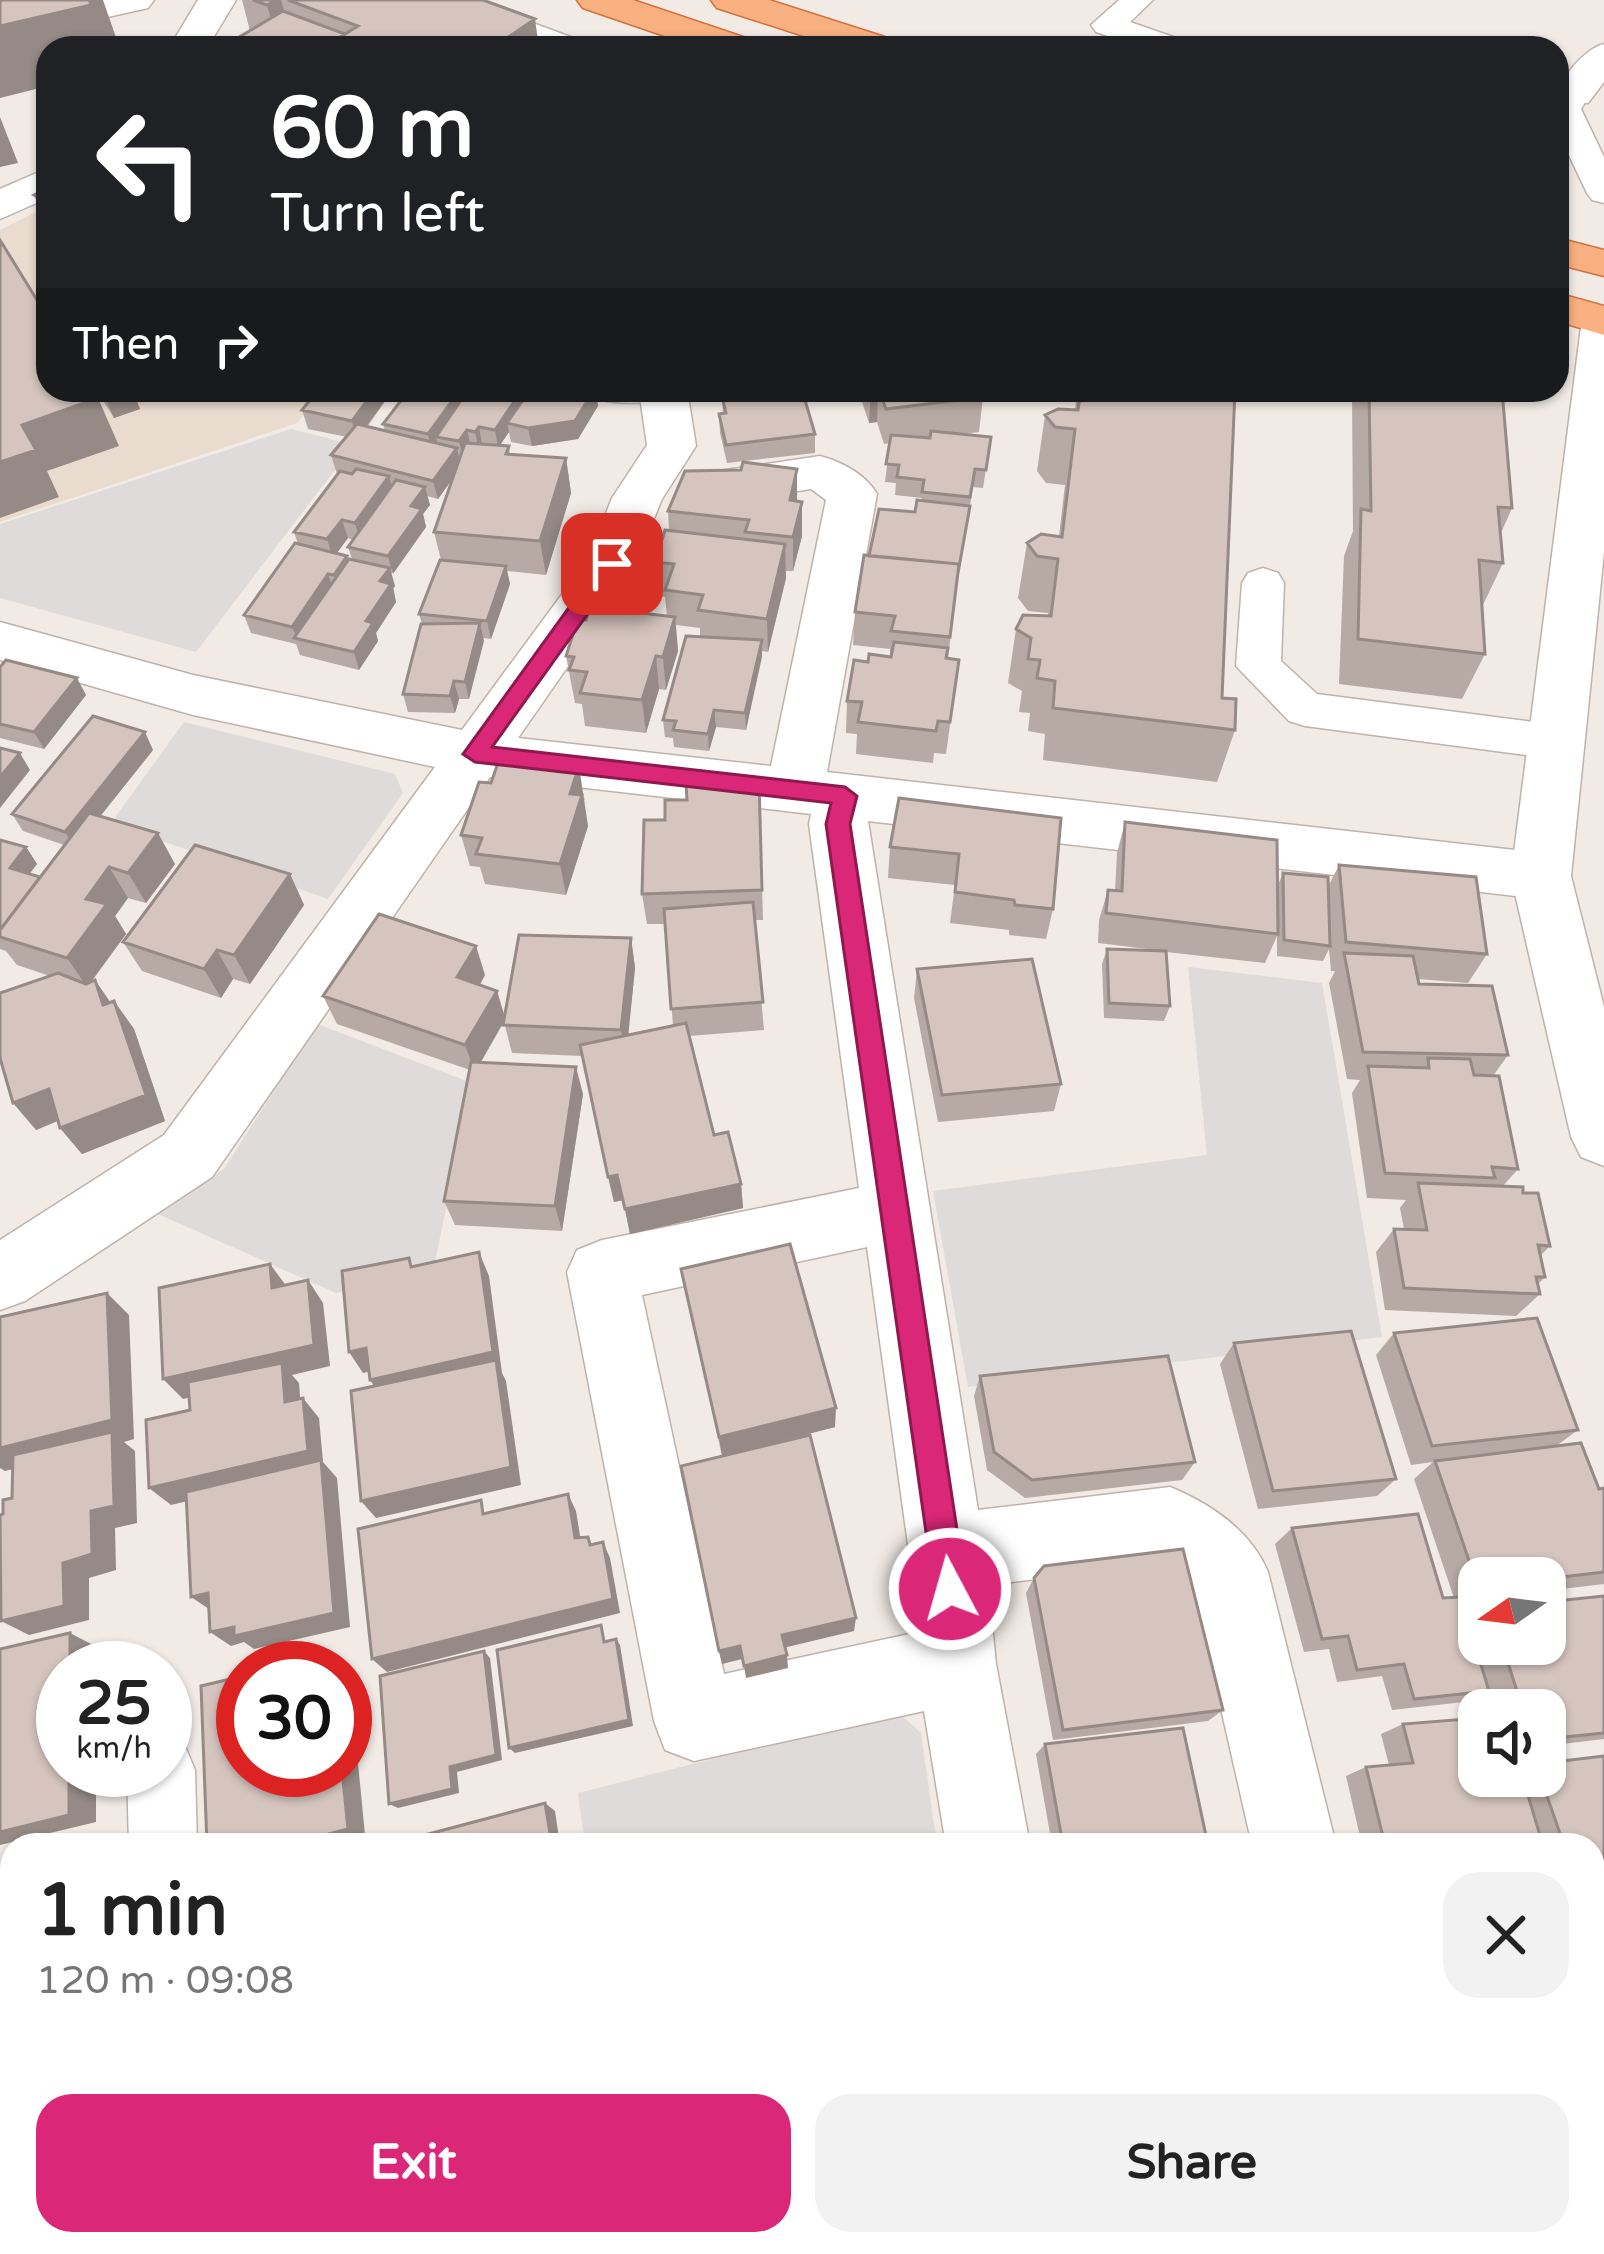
<!DOCTYPE html>
<meta charset="utf-8">
<style>
body{margin:0;font-family:"Varela Round",sans-serif;background:#f2f2f2;color:#222;height:100vh;display:flex;flex-direction:column;font-size:45px;white-space:nowrap}
*{box-sizing:border-box;margin:0}
p{font-size:39px;color:#767676}
.icon{flex:none;width:66px;height:66px;fill:none;stroke:currentColor;stroke-width:2;stroke-linecap:round;stroke-linejoin:round}
.map{position:relative;flex:1;overflow:hidden}
.details{position:absolute;left:0px;top:1833px;width:1605px;height:423px;display:flex;flex-direction:column;background:#fff;border-radius:36px 36px 0 0;box-shadow:0 3px 9px #0004}
.details>*{flex:none}
.banner{position:absolute;left:36px;top:36px;width:1533px;height:366px;border-radius:36px;box-shadow:0 3px 9px #0004;background:#202124;color:#fff;overflow:hidden}
.needle{width:78px;rotate:256deg}
.controls{position:absolute;left:1458px;top:1557px;display:grid;gap:24px}
.controls a{display:grid;place-items:center;width:108px;height:108px;border-radius:24px;background:#fff;box-shadow:0 3px 9px #0004;font-size:60px}
.speed{position:absolute;left:36px;top:1641px;display:flex;gap:24px;font-size:60px;font-weight:700;text-align:center}
.speed>*{display:grid;place-content:center;width:156px;height:156px;border-radius:50%;background:#fff;box-shadow:0 3px 9px #0004;line-height:1}
.speed small{font-size:30px;font-weight:400}
.speed .limit{border:18px solid #d22;background:#fff;color:#111}
.pin{position:absolute;display:grid;place-items:center;width:102px;height:102px;color:#fff;margin:-51px;border-radius:24px;box-shadow:0 6px 18px #0006}
.me{position:absolute;width:132px;margin:-66px;rotate:354deg;stroke-linejoin:round;filter:drop-shadow(0 0 9px #0008)}
.turn{display:flex;align-items:center;gap:42px;height:252px;padding:0 36px;font-size:54px}
.turn .icon{width:156px;height:156px;stroke-width:2.5}
.turn b{display:block;font-size:84px;line-height:102px}
.then{display:flex;align-items:center;height:114px;padding:0 36px;background:#0003;gap:24px;font-size:45px}
.round{display:grid;place-items:center;flex:none;width:126px;height:126px;border-radius:36px;background:#f2f2f2}
.headline{display:flex;align-items:center;justify-content:space-between;height:204px;padding:0 36px}
h1{font-size:72px;font-weight:700;line-height:90px}
.primary-button{display:flex;gap:24px;margin-top:auto;padding:24px 36px}
.primary-button a{flex:1;height:138px;border-radius:36px;background:#db2777;color:#fff;font-size:48px;font-weight:700;line-height:138px;text-align:center}
.primary-button a+a{background:#f2f2f2;color:#222}
.map>svg:first-child{display:block}
</style>
<div class="map">
<svg width="1604" height="2254" viewBox="0 0 1604 2254">
<rect width="100%" height="100%" fill="#f1eae5"/>
<path fill="#eadbcf" d="M48 206V390H323L297 423 0 522V230Z"/>
<path fill="#dfdbda" d="M291 429 354 445 196 652 0 598V524Z
M184 722 395 774 403 793 328 899 111 823Z
M1188 967 1322 983 1382 1337 968 1387 933 1191 1207 1155Z
M317 1024 472 1083 433 1271 336 1293 158 1214 224 1169Z
M898 1712 921 1733 937 1845H585L578 1793Z"/>
<g fill="none" stroke-linecap="round" stroke-linejoin="round">
<defs>
<path id="service" d="M1119 0H1153L1130 22 1185 41 1190 48H1143L1096 32 1091 25Z
M1557 78 1586 87 1590 94 1581 109 1604 157V203L1592 200 1587 193 1557 130Z
M593 390H668L663 399C642 404 619 404 598 399Z
M1263 568 1278 573 1284 583 1281 661 1317 694 1556 725 1572 730 1579 742 1572 754 1556 759 1305 726 1289 721 1236 666 1242 583 1248 573Z
M165 1738 185 1746 195 1770 197 1845H129L127 1770H165Z
M133 2244H209L210 2254H132Z"/>
<path id="minor" d="M82 0H154L148 8 0 41V17Z
M198 0H236L207 48H169Z
M416 0H470L579 40 584 48H529L422 8Z
M1604 44V82L1588 103H1560C1554 82 1584 49 1604 44Z
M48 168V198L0 219V189Z
M639 390H687L696 446 662 499 630 577 518 738 771 766 826 500 811 489 706 505 688 501 681 489 688 477 706 473 820 456C842 462 865 474 877 494L827 772 1541 853 1562 859 1571 876 1562 893 1541 899 868 821 978 1510 1170 1487C1211 1504 1251 1531 1268 1572L1336 1845H1252L1195 1594 1159 1564 988 1585 996 1664 1030 1845H946L924 1711 694 1761 665 1750 654 1721 567 1272 577 1250 602 1240 859 1188 809 824 811 814 490 777 212 1177 25 1301 0 1310V1240L164 1135 435 767 193 715 0 660V622L193 675 462 730 588 559 612 498 647 445ZM867 1247 909 1552 914 1633 724 1674 642 1295Z
M1022 2244H1116L1118 2254H1024Z"/>
<path id="tertiary" d="M1604 313V552L1571 876 1604 1007V1166L1581 1157 1571 1137 1511 876 1581 327 1588 317Z
M1604 1973V2061L1593 2064V1976Z
M306 2244H451L447 2254H302Z"/>
<path id="trunk" d="M577 0H633L752 40 757 48H700L583 8Z
M711 0H769L894 40 899 48H841L717 8Z
M1557 238 1604 250V276L1557 264Z
M1557 293 1604 306V335L1557 321Z"/>
</defs>
<use href="#service" stroke="#bfb2ab" stroke-width="3"/>
<use href="#minor" stroke="#bfb2ab" stroke-width="3"/>
<use href="#tertiary" stroke="#bfb2ab" stroke-width="3"/>
<use href="#trunk" stroke="#d4703c" stroke-width="3"/>
<use href="#service" fill="#fff" fill-rule="evenodd"/>
<use href="#minor" fill="#fff" fill-rule="evenodd"/>
<use href="#tertiary" fill="#fff" fill-rule="evenodd"/>
<use href="#trunk" fill="#f8b080" fill-rule="evenodd"/>
</g>
<path fill="#b7a9a3" fill-rule="evenodd" d="M242 0H483L539 48H221L250 31Z
M48 188V217L42 214 34 195Z
M96 390H132L140 409 114 418Z
M393 390 367 427 385 431 383 424 409 390H596L598 406 578 439 532 446 511 442 509 432 500 445 509 446 510 454 566 458 571 493 546 575 507 571 510 584 491 639 483 638 469 699H459L455 713 408 712 403 694 422 624 419 614 441 560 434 532 453 478 438 499 427 496 430 505 423 514 426 527 391 574 396 602 376 633 378 641 359 670 300 655 296 644 251 633 244 615 298 544 294 532 337 474 331 455 347 437 308 429 302 410ZM348 538 353 540 348 547 352 559H348L347 556 337 553Z
M752 390H802L815 434V453L727 463 720 433 719 414H723L722 396 752 392Z
M858 390H980L983 397 979 432 963 434 991 437 983 488 973 487 956 591 948 658 959 660 946 754 934 753 933 763 856 754 857 734 846 733 847 701 868 662 890 657V649L853 645 855 612 869 556 915 512 922 498 895 495 896 483 885 482 890 443 884 444 877 422 869 423Z
M1077 390H1235L1222 698 1235 730 1217 782 1043 760 1045 734 1028 731 1030 713 1019 712 1022 691 1008 683 1016 629 1048 616V613L1028 611 1018 598 1027 543 1059 536 1065 485 1046 483 1037 471 1045 415 1075 410Z
M1352 390H1507L1503 401 1512 508 1501 533 1503 563 1482 607 1485 654 1462 699 1339 684 1344 556 1353 531Z
M797 469V501L802 536 793 571H786V578L768 652 762 651 746 730 716 727 709 751 674 747 673 738 665 737 663 720 700 637V628L676 625 678 651 666 690 659 689 646 733 585 726 582 704 575 703 566 656 586 620 667 616 665 597 658 596 655 562 669 531 668 511Z
M0 667 86 695 44 749 0 738Z
M153 750 100 816 175 864 146 903 128 898 115 916 126 934 92 981 110 1002 114 1001 134 1029 165 1121 82 1154 60 1128 58 1121 36 1130 50 976 17 965 6 951 0 949V840L26 847 37 864 29 874 40 877 64 845 23 831 12 814Z
M759 782 763 920H754L764 1030 689 1036 714 1135 741 1184 743 1208 630 1234 623 1200 614 1202 582 1056 512 1053 504 1022 481 1062 583 1094 562 1231 455 1225 444 1201 470 1070 337 1024 323 996 485 975 480 985 497 991 505 1017 631 938 635 968 628 1035 673 1025 665 924H647L642 894 665 820 687 800Z
M585 798 583 803 588 826 566 895 485 884 480 867 470 866 461 835Z
M899 798 1053 909 1046 939 1009 935V930L950 923 955 885 888 878 890 847Z
M1125 822 1277 887 1283 873 1328 887 1339 865 1487 954 1468 983 1418 979 1419 984 1508 1055 1493 1076 1518 1169 1503 1186 1523 1193 1550 1246 1540 1256 1545 1277 1538 1284 1540 1294 1516 1316 1385 1310 1376 1252 1394 1229H1404L1400 1208 1406 1200 1367 1198 1352 1093 1360 1080 1347 1079 1329 983 1335 971H1331L1329 949 1323 961 1277 956V936L1265 963 1166 952 1170 1006 1164 1021 1104 1018 1102 964 1107 949 1164 951 1098 943 1099 920 1108 890 1115 891 1117 853Z
M290 874 304 905 250 984 233 979 221 998 142 971 123 942Z
M917 969 1061 1084 1054 1111 938 1122 914 998Z
M681 1269 835 1427 722 1456Z
M1394 1333 1578 1430 1556 1446 1599 1489 1604 1488V1584L1545 1591V1578H1479V1599L1461 1601 1467 1621 1479 1614V1644H1545L1604 1596V1739L1545 1746V1710H1494L1488 1691 1464 1702 1392 1710 1382 1676 1337 1682 1329 1649 1304 1652 1275 1544 1292 1528 1443 1598H1454L1414 1479 1433 1462 1411 1465 1376 1355Z
M1234 1343 1396 1479 1377 1496 1258 1509 1220 1364Z
M980 1376 1195 1462 1182 1480 1025 1498 987 1470 974 1396Z
M1034 1578 1223 1710 1208 1721 1053 1740 1026 1593Z
M1403 1724 1479 1776H1545L1593 1845H1362L1346 1776 1366 1767 1389 1765 1381 1734Z
M1045 1744 1208 1845H1052L1036 1754Z
M1209 2244H1336L1339 2254H1179V2251Z"/>
<path fill="#958a85" d="M88 0H103L118 43 106 46 107 48H48V86L0 98V26Z
M276 0H281L293 44 279 48 267 5Z
M535 19 539 48H492Z
M0 117 18 163 0 167Z
M132 390 140 409 114 418 106 400Z
M375 390H393L357 439 352 421Z
M460 390H477L436 437 438 445 432 453 428 434Z
M522 390H533L507 423 509 432 498 448 495 430Z
M594 390H596L598 406 578 439 532 446 528 428Z
M871 390H878L877 422 869 423Z
M98 398 119 446 47 471 59 497 0 518V462L22 425Z
M479 427 482 445 479 451 475 432Z
M467 430 471 448 463 460 459 441Z
M457 448 461 467 438 499 433 481Z
M566 458 571 493 546 575 540 541Z
M797 469V503L790 500Z
M389 476 394 495 360 541 355 523Z
M425 487 430 505 423 514 426 527 393 574 388 556 411 506Z
M802 502V536L793 571V537Z
M342 520 348 538 333 558 327 539Z
M785 544 786 578 768 652 767 619Z
M506 566 510 584 491 639 487 621Z
M390 568 395 586 393 589 396 602 376 633 378 641 359 670 354 652 380 581Z
M328 574 334 592 297 638 292 627Z
M675 617 678 651 666 690 663 657Z
M480 623 484 641 469 699 465 682Z
M762 640V657L746 730 745 713Z
M656 656 659 689 646 733 642 700Z
M77 678 86 695 44 749 34 732Z
M454 681 459 699 455 713 450 696Z
M714 710 716 727 709 751 708 734Z
M145 732 153 750 75 848 65 832Z
M20 753 30 770 0 808V777Z
M579 766 588 826 566 895 560 864 570 794Z
M158 833 175 864 146 903 128 873Z
M26 847 37 864 21 885 10 868Z
M109 867 128 898 115 916 126 934 87 987 67 958 86 899Z
M290 874 304 905 250 984 234 955Z
M631 938 635 968 626 1058 621 1030Z
M476 946 485 975 467 1006 457 977Z
M217 950 233 979 221 998 204 969Z
M95 980 115 1009 103 1005Z
M497 991 505 1019 475 1072 465 1045Z
M114 1001 134 1029 165 1121 82 1154 60 1128Z
M576 1067 583 1094 562 1231 555 1206Z
M49 1089 71 1115 36 1130 13 1103Z
M617 1175 623 1200 614 1202 608 1177Z
M741 1184 743 1208 630 1234 625 1209Z
M479 1252 489 1276 502 1373 506 1381 521 1485 376 1518 361 1501 384 1400 370 1380Z
M270 1264 287 1287 272 1288Z
M308 1280 323 1303 330 1366 292 1375 299 1383 302 1422 285 1402 283 1377 183 1399 163 1379Z
M107 1293 129 1315 134 1439 124 1442 135 1451 137 1523 115 1528 116 1570 89 1578V1620L29 1635 1 1621 63 1563 91 1511 112 1445 5 1471 0 1468V1448Z
M366 1348 380 1369 363 1373 349 1352Z
M303 1398 319 1418 323 1462 337 1478 350 1627 254 1649 244 1642 231 1646 210 1632 322 1469 171 1505 149 1488Z
M836 1408 835 1427 722 1456 719 1437Z
M568 1494 576 1511 583 1554 575 1538Z
M603 1542 610 1558 620 1613 387 1672 372 1659Z
M208 1593 212 1611 191 1597Z
M856 1618 854 1631 783 1648 782 1635Z
M70 1633 95 1646V1668H70Z
M616 1639 620 1645 633 1726 515 1753 509 1748Z
M740 1646 742 1659 722 1664 719 1651Z
M484 1651 490 1658 502 1760 457 1772 459 1793 398 1808 389 1804 450 1767Z
M787 1655 788 1668 746 1678 744 1666Z
M324 1657 340 1668H325Z
M345 1726 355 1732 365 1835 328 1845H286L342 1770H345Z
M69 1770H96V1822L0 1845V1832Z
M545 1803 555 1811 560 1845H552Z"/>
<path fill="#d5c5be" stroke="#958a85" stroke-width="3" d="M0 0H89L91 5 0 26Z
M253 0H276L267 5Z
M288 0H483L535 19 492 48H334L327 45 358 26Z
M283 11 345 34 327 45 328 48H221Z
M48 188V203L34 195Z
M0 240 48 318V390H93L98 398 22 425 36 450 0 462Z
M100 390H132L106 400Z
M318 390H375L352 421 302 410Z
M409 390H460L428 434 383 424Z
M468 390H522L495 430 479 427 475 432 467 430 459 441 436 437Z
M530 390H594L575 421 528 428 507 423Z
M753 390H802L815 434 726 445 719 414 726 413 722 396 753 392Z
M879 390H980L983 397 886 409Z
M1081 390H1235L1222 698 1236 699 1235 730 1053 708 1055 681 1037 678 1040 660 1028 659 1031 638 1016 629 1023 615 1051 616 1058 559 1037 556 1027 543 1041 534 1062 537 1075 429 1055 427 1045 415 1058 409 1078 410Z
M1369 390H1502L1512 508 1498 507 1503 563 1479 560 1485 654 1358 639 1361 509 1371 511Z
M357 424 457 448 433 481 331 455Z
M931 431 991 437 986 470 975 469 970 497 922 492 924 480 897 477 899 465 886 464 891 435 930 438Z
M465 443 509 446 506 454 566 458 540 541 434 532Z
M743 462 797 469 790 500 802 502 793 537 745 532 749 520 668 511 685 471 741 470Z
M356 469 389 476 355 523 342 520 327 539 294 532 340 471 352 474Z
M396 480 425 487 411 506 422 509 388 556 348 547Z
M917 500 970 506 958 573 959 564 869 556 879 509 915 512Z
M665 530 785 544 767 619 698 610 703 595 665 590 674 564 655 562Z
M295 543 347 556 334 575 328 574 292 627 244 615Z
M864 555 959 564 950 637 891 631 895 616 855 612Z
M349 559 390 568 380 581 391 584 366 621 373 623 354 652 294 638Z
M440 560 506 566 487 621 419 614Z
M590 607 675 617 663 657 656 656 642 700 580 693 587 672 569 670 574 657 566 656 578 619 586 620Z
M480 623 465 682 454 681 450 696 403 694 421 624Z
M686 636 762 640 745 713 714 710 708 734 673 730 676 721 663 720Z
M894 642 948 648 946 658 959 660 950 722 938 721 936 731 858 722 862 702 847 701 854 660 868 662 869 654 891 657Z
M6 660 77 678 34 732 0 724V667Z
M93 716 145 732 65 832 12 814Z
M0 748 20 753 0 777Z
M500 757 579 766 570 794 582 795 560 864 476 854 482 838 461 835 479 782 491 783Z
M759 782 762 890 642 894 644 820H665V800H687L686 784Z
M899 798 1061 818 1053 909 1015 905 1014 900 955 892 959 854 890 847Z
M89 813 158 833 128 873 109 867 86 899 107 904 67 958 0 937V930Z
M1125 822 1277 840 1278 934 1106 913 1108 890 1122 891Z
M0 840 26 847 10 868 40 877 0 930Z
M195 845 290 874 234 955 217 950 204 969 123 942Z
M1339 865 1476 877 1487 954 1346 942Z
M1283 873 1328 877 1330 946 1284 940Z
M753 902 763 1002 671 1009 664 909Z
M379 914 476 946 457 977 497 991 465 1045 323 996Z
M519 935 631 938 621 1030 503 1025Z
M1107 949 1166 951 1170 1006 1109 1003Z
M1344 953 1413 956 1419 984 1492 986 1508 1055 1363 1052Z
M1032 959 1061 1084 942 1095 917 969Z
M58 973 86 984 95 980 103 1005 114 1001 146 1095 60 1128 49 1089 13 1103 0 1058V993Z
M686 1023 714 1135 728 1132 741 1184 625 1209 617 1175 608 1177 580 1045Z
M1428 1058 1470 1059 1474 1075 1499 1076 1518 1169 1492 1167 1495 1178 1385 1173 1368 1066 1429 1068Z
M471 1062 576 1067 555 1206 444 1201Z
M1418 1183 1523 1187V1193H1538L1550 1246 1538 1245 1545 1277H1536L1540 1294 1404 1288 1394 1229 1427 1230Z
M790 1244 836 1408 719 1437 681 1269Z
M479 1252 493 1352 370 1380 366 1348 349 1352 342 1271 409 1258 411 1267Z
M270 1264 272 1288 308 1280 314 1345 163 1379 159 1288Z
M107 1293 112 1420 0 1448V1317Z
M1537 1318 1578 1430 1432 1446 1394 1333Z
M1351 1331 1396 1479 1273 1491 1234 1343Z
M1168 1356 1195 1462 1032 1480 994 1452 980 1376Z
M496 1360 511 1467 361 1501 351 1391Z
M282 1363 285 1402 303 1398 308 1451 149 1488 146 1420 190 1410 188 1382Z
M112 1432 114 1506 91 1511 92 1554 63 1563 64 1606 1 1621 0 1515 3 1514V1500L12 1498 13 1455Z
M810 1435 856 1618 782 1635 787 1655 744 1666 740 1646 719 1651 681 1466Z
M1581 1443 1599 1489 1604 1488V1572L1545 1579 1479 1578 1478 1587 1435 1461Z
M321 1460 334 1613 234 1636V1627L210 1632 208 1593 191 1597 186 1492Z
M568 1494 575 1538 588 1537 590 1545 603 1542 613 1599 372 1659 358 1529 481 1500 483 1514Z
M1418 1514 1443 1598 1460 1597 1489 1691 1414 1699 1404 1664 1357 1670 1348 1636 1322 1639 1292 1528Z
M1183 1549 1223 1710 1063 1730 1034 1578 1044 1566Z
M1604 1596V1733L1545 1739V1710H1523L1502 1644H1545V1602Z
M601 1625 604 1642 616 1639 629 1720 509 1748 497 1650Z
M70 1633V1668H63V1770H69V1815L0 1832V1649Z
M484 1651 496 1755 450 1767 452 1789 389 1804 380 1676Z
M324 1657 325 1668H276Z
M243 1676V1770H342L348 1829 286 1845H239L238 1843 207 1845 201 1686Z
M1479 1718V1776H1522L1543 1845H1385L1366 1767 1413 1763 1403 1724Z
M1183 1728 1208 1845H1063L1045 1744Z
M1604 1756V1909L1593 1910V1845H1564L1540 1776H1545V1763Z
M545 1803 552 1845H395V1843Z
M12 1921V2146L0 2149V1923Z
M1268 2244H1336L1339 2254H1228Z"/>
<path fill="#db2777" stroke="#8e194d" stroke-width="3" d="M612 557 623 564 620 569 492 747 845 787 857 796 850 824 966 1589 961 1600 950 1605 938 1600 934 1589 826 824 831 803 475 762 463 754 604 559Z"/>
</svg>
<div class="controls">
<a><svg class="needle" viewBox="-14 -14 28 28"><path d="M0-13l5 13h-10z" fill="#e53935"/><path d="M0 13l5-13h-10z" fill="#767676"/></svg></a>
<a><svg class="icon" aria-label="sound" viewBox="0 0 24 24"><path d="M4 9h4l5-4v14l-5-4H4zM17 9q2 3 0 6"/></svg></a>
</div>
<div class="speed"><div>25<small>km/h</small></div><div class="limit">30</div></div>
<div class="pin" style="left:612px;top:564px;background:#d93025"><svg class="icon" aria-label="arrive" viewBox="0 0 24 24"><path d="M6 21V4h12l-3 4 3 4H6"/></svg></div>
<svg class="me" style="left:950px;top:1589px" viewBox="-20 -20 40 40"><circle r="17" fill="#db2777" stroke="#fff" stroke-width="3"/><path d="M0-11L8 9 0 5-8 9z" fill="#fff"/></svg>
<div class="banner">
<div class="turn"><svg class="icon" aria-label="left" viewBox="0 0 24 24"><path d="M17 20v-9H6M10 6l-5 5 5 5"/></svg><div><b>60 m</b>Turn left</div></div>
<div class="then">Then<svg class="icon" aria-label="right" viewBox="0 0 24 24"><path d="M7 20v-9h11M14 6l5 5-5 5"/></svg></div>
</div>
<section class="details">
<div class="headline"><div><h1>1 min</h1><p>120 m · 09:08</p></div><a class="round"><svg class="icon" aria-label="close" viewBox="0 0 24 24"><path d="M6 6l12 12M18 6L6 18"/></svg></a></div>
<div class="primary-button"><a>Exit</a><a>Share</a></div>
</section>
</div>
